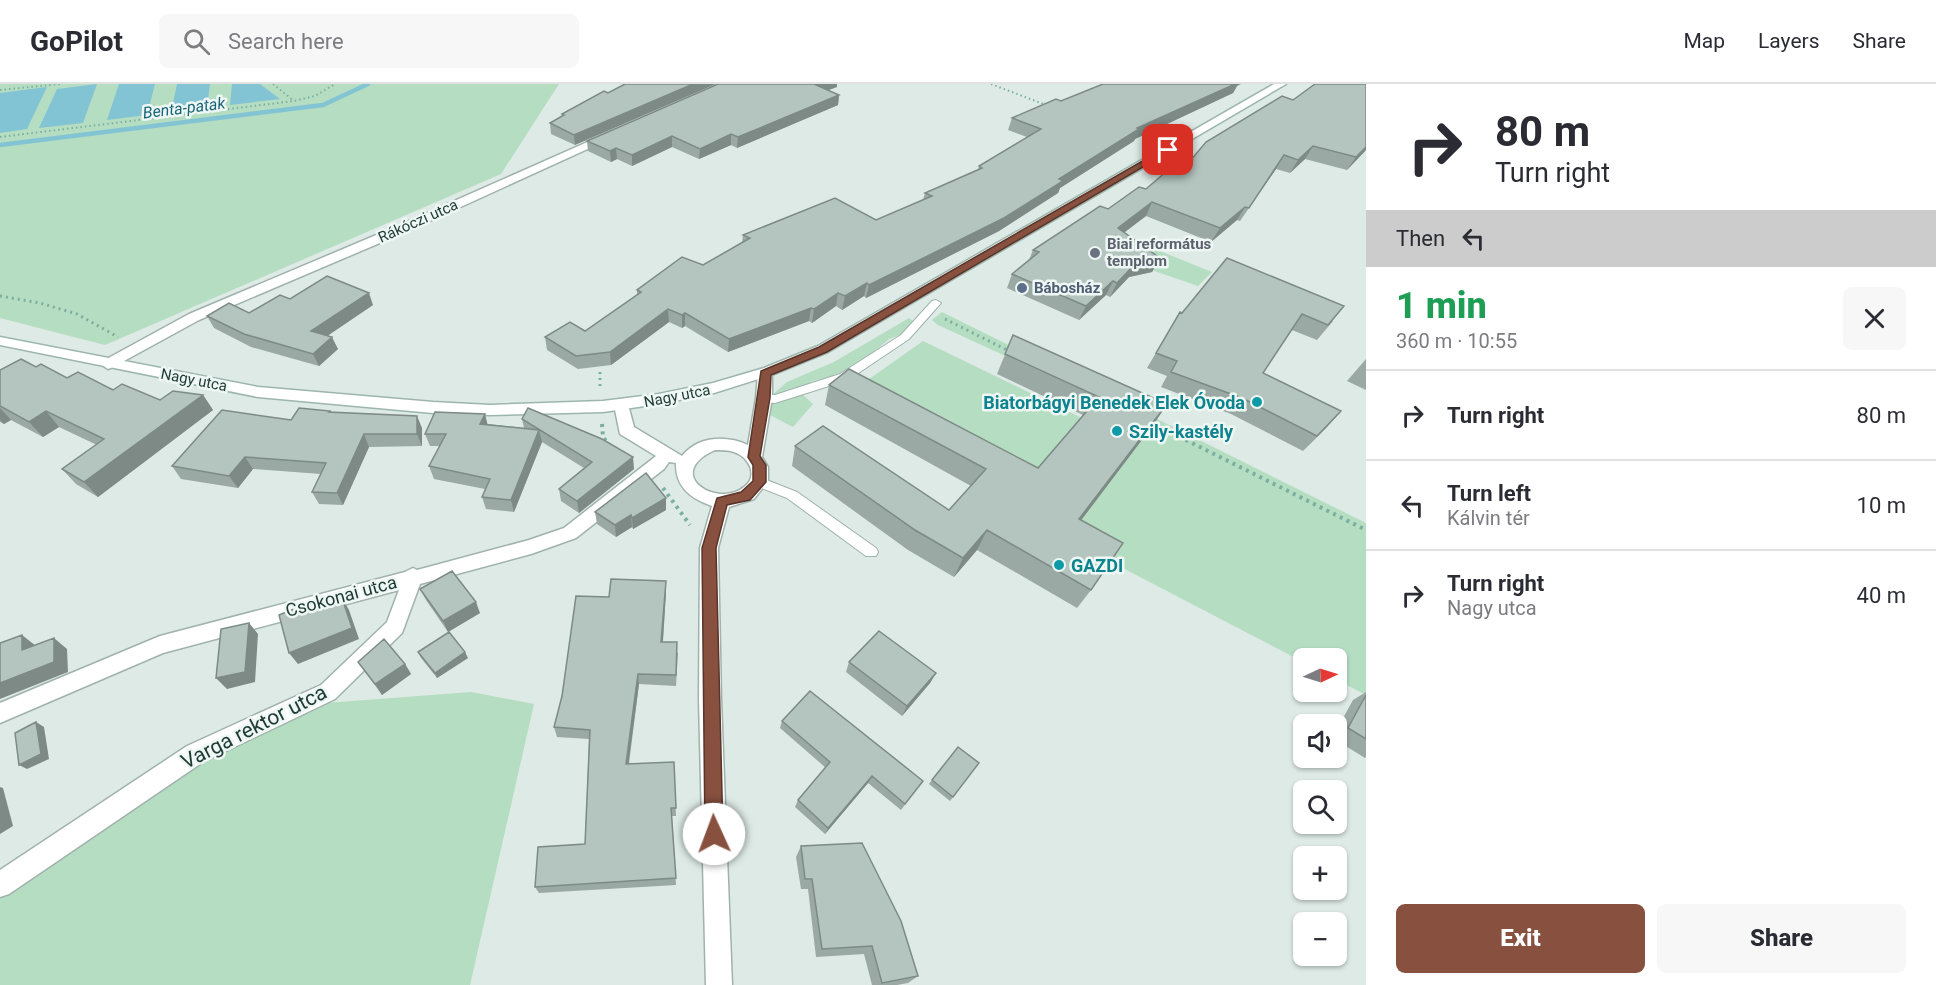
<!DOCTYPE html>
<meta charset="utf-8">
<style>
body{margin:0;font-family:Roboto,sans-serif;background:#f7f7f7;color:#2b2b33;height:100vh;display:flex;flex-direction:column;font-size:22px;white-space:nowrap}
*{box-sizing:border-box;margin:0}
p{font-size:20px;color:#7c7c81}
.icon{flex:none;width:33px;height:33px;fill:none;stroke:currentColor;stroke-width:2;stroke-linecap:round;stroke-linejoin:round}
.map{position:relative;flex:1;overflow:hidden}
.panel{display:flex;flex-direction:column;background:#fff;width:570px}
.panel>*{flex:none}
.top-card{background:#fff;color:#2b2b33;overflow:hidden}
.needle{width:39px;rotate:86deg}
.controls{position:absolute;left:1293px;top:564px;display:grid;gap:12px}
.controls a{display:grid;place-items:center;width:54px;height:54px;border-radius:9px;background:#fff;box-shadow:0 2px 4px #0004;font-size:30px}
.pin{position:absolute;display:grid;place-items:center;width:51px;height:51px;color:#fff;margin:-26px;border-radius:12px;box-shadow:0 3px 9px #0006}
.me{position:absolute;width:66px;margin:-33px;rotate:358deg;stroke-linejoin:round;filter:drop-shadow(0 0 4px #0008)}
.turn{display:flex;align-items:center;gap:21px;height:126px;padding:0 30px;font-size:27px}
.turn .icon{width:78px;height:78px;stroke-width:2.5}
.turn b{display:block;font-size:42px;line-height:51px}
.then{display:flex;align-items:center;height:57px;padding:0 30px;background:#0003;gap:12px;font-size:22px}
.round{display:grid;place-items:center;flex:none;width:63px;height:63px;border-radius:9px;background:#f7f7f7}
.overview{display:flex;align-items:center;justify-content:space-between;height:102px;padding:0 30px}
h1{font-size:36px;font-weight:800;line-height:45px;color:#1e9e55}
.primary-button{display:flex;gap:12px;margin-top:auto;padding:12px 30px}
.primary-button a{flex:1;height:69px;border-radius:9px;background:#87503f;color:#fff;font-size:24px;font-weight:800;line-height:69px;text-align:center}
.primary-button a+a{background:#f7f7f7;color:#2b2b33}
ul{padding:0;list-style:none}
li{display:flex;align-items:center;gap:18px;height:90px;padding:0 30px;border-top:2px solid #e1e1e2}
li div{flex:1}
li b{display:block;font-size:22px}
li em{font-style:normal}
header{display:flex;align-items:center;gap:36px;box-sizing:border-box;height:84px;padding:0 30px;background:#fff;border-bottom:2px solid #e1e1e2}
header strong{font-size:28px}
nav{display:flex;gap:33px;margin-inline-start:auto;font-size:21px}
.search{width:420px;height:54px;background:#f7f7f7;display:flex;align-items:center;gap:15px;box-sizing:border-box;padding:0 21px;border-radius:9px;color:#7c7c81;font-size:22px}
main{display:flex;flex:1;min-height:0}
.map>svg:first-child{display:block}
</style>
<header>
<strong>GoPilot</strong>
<div class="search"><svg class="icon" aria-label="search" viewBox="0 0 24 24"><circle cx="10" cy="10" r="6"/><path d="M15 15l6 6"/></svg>Search here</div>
<nav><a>Map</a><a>Layers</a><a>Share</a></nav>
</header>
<main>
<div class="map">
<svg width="1366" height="901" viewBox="0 0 1366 901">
<rect width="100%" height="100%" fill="#ddeae5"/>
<path fill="#b5ddc1" d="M0 0H559L501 90 105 261 0 234Z
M1115 149 1212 188 1198 202 1146 184Z
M942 228 1366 439V611L1337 596 1336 574H1304L1303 578 1067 455 1154 340 938 241 932 236Z
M909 234 913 237 911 247 889 255 858 281 834 292 812 297 803 304 802 310 813 320 793 343 768 330 771 312 787 298 834 278Z
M923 257 1082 334 1027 398 855 305Z
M471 608 534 620 470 901H0V809L205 674 326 619Z"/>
<path fill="#82c4d3" d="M97 0 83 39 39 44 57 5Z
M119 0H155L147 31 107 36Z
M177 0H210L207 24 171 28Z
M232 0H260L280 15 230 21Z
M47 3 27 45 0 49V9Z"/>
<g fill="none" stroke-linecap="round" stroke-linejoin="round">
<path stroke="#82c4d3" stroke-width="4.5" d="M0 61 323 21 368 0"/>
<defs>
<path id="lane" d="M936 216 941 219 909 255 848 296 775 319 760 317 758 314 760 311H775L840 290 901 251 932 217Z
M759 393 797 408 876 464 878 468 876 472H866L787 414 754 401 753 398 754 395Z"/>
<path id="street" d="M610 48 615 51 614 53 408 147 199 236 113 283 108 285 101 280 103 277 189 230 400 141Z
M765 284 772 289V314L762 373 768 383V397L754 415 729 423 718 464 721 616 732 901H706L699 616 700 464 712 422C691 415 675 403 676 379L669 378 664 385 576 454 531 470 420 500 402 549 335 615 203 678 9 810 0 813V786L187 662 321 601 387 538 399 506 163 569 0 639V619L160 552 405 488 413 484 417 486 529 456 564 444 656 372 620 350 614 321 617 317H627L634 343 682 372C698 352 726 351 748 361L756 314 758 289ZM715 366C721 366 728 366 734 368 749 373 759 392 744 403 717 425 662 390 715 366Z"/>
<path id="secondary" d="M1274 0H1286L828 268 774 290 714 309 659 320 603 328 490 331 433 329 258 313 0 261V253L258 303 433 318 490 321 603 317 659 310 713 299 764 284 818 262Z"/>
</defs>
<use href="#lane" stroke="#a0b2ac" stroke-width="2"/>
<use href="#street" stroke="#a0b2ac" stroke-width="3"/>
<use href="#secondary" stroke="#9cb6ae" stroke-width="3"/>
<path stroke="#7cafa1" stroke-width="2" stroke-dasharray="1.5 3" stroke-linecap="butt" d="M273 0 294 17
M991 0 1046 21
M0 6 60 0
M0 53 294 17 315 12 335 0"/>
<path stroke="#7cafa1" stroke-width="3" stroke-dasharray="2 4" stroke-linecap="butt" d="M0 212 40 219 77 230 118 253
M945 235 1011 268
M600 288V306"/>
<path stroke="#7cafa1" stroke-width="4" stroke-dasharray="3 4.5" stroke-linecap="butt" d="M1152 339 1366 446
M602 340 603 354 609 359
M663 404 690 441"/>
<use href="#lane" fill="#fff" fill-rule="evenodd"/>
<use href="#street" fill="#fff" fill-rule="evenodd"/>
<use href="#secondary" fill="#fff" fill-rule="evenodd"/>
</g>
<path fill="#9aa9a3" d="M1366 0V66L1347 86 1305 75 1290 89 1276 85 1240 137 1237 136 1211 158 1146 132 1124 148 1160 174 1152 188 1129 193 1110 213 1106 211 1079 236 1007 204 1012 190 1029 176 1033 166 1146 105 1179 90 1293 16Z
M1237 2 1233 9 1135 55 1134 57 1060 104 1058 109 999 147 866 214 864 212 842 226 836 222 812 239 809 237 728 268 685 242 682 244 669 238 611 281 578 285 547 266 545 253 585 247 637 211V206L703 181 742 159 743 151 876 136 923 116 925 109 978 86 979 82 1027 53 1008 46 1012 34 1061 17Z
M837 3 828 6 839 11 838 21 737 64 731 61 699 75 672 63 632 82 617 75 611 78 588 67 587 57Z
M604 7 575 61 551 50 550 39 562 32V30Z
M1227 174 1333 237 1317 256 1292 246 1263 289 1341 327 1303 367 1231 330 1161 303 1167 292 1147 284 1180 228 1182 229Z
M290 215 373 221 328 251 338 265 319 282 251 263 214 244 207 232 249 229Z
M1013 251 1154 340 1081 436 1091 506 1077 524 977 466 954 493 908 466 792 382 795 362 949 426 971 402 825 321 829 301 1038 384 1083 331 997 290Z
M1366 275V306L1347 297Z
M36 283 67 294 160 316 203 311 213 326 98 413 76 400 62 385 97 361 59 343 43 353 11 336 4 340 0 338V286Z
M331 329 422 344V362L369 363 343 421 319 420 312 408 321 390 253 385 238 404 181 395 172 382 291 336Z
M522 335 634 385 579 429 561 417 559 405 584 384 542 358 514 428 486 425 482 413 485 405 434 395 429 382 440 362H430L425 350 488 340 524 344Z
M666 414V426L633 445 632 443 616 453 597 440 595 428Z
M666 497V508L663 558 678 569 676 602 639 600 629 680 674 678 676 732H672L676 801 539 809 535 803 585 760 589 655 557 653 554 643 609 513Z
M420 505 480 529 448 548 426 516Z
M418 568 468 574 437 594 421 574Z
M358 578 405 580 411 590 382 611Z
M849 578 936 589 930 599 902 632 846 588Z
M1366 608V673L1365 674 1336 656V647L1353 616Z
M782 637 923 697 901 726 868 699 825 750 795 723 798 716 826 684 780 644Z
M979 679 950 717 929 700 932 696Z
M801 762 918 892 908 899 897 901H872L864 870 816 873 808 805H801L796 773Z"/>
<path fill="#7d8a85" d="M693 0H716L575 61 574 51Z
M820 0H837V3L815 11 816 1Z
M1230 0H1241L1237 2 1233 9 1135 55 1134 57 1060 104 1058 109 999 147 866 214 869 201 1059 95 1137 44Z
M839 11 838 21 737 64 738 53Z
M731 50V61L699 75 700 65Z
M672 52V63L632 82V71Z
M1313 62 1305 75 1290 89 1298 76Z
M1366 63V66L1347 86 1356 73Z
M616 64 617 75 611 78 610 67Z
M1284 71 1276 85 1240 137 1249 124Z
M1152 118 1146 132 1112 158 1118 144Z
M1245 123 1237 136 1211 158 1220 144Z
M1160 174 1152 188 1129 193 1110 213 1117 199 1136 179Z
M1113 197 1106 211 1079 236 1086 222Z
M867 199 864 212 842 226 845 212Z
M369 209 373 221 317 259 311 247Z
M838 209 836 222 812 239 814 225Z
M811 224 809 237 728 268 729 255Z
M668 225 669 238 611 281 610 268Z
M685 229V242L682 244V231Z
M332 253 338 265 319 282 313 270Z
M203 311 213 326 98 413 84 398Z
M1167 320 1154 340 1067 455 1079 435Z
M0 324 11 336 4 340 0 336Z
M46 327 59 343 43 353 29 338Z
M1341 327 1327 343 1303 367 1317 352Z
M485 330 488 342 480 340Z
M417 332 422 344V362L417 350Z
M539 346 542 358 514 428 511 416Z
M364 350 369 363 343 421 337 409Z
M245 373 253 385 238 404 229 392Z
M633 373 634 385 579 429 577 417Z
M666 414V426L633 445 632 434Z
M631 431 632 443 616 453 615 441Z
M987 446 977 466 954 493 963 474Z
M666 497V508L662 569 661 558Z
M342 514 349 526 359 555 298 580 289 569Z
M476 518 480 529 448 548 443 537Z
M249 539 258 550 255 598 227 605 216 594Z
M22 551 36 562 22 566Z
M54 554 67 565 68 588 0 615V599Z
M465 568 468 574 437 594 435 589Z
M405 580 411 590 382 611 375 600Z
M936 589 930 599 902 632 907 622Z
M638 590 639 600 627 689 626 680Z
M36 638 44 643 49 675 27 685 19 681Z
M872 692 868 699 825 750 828 744Z
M0 703 3 704 13 742 0 750Z"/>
<path fill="#b3c5be" stroke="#7d8a85" stroke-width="1.5" d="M625 0H693L574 51 550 39 564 31 562 30 604 7 608 9Z
M718 0H820L816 1 839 11 738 53 731 50 700 65 672 52 632 71 616 64 610 67 587 57Z
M1103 0H1235L1137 44 1139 45 1059 95 1063 97 1004 134 869 201 867 199 845 212 838 209 814 225 811 224 729 255 685 229 682 231 668 225 610 268 576 272 545 253 570 238 585 247 641 208 637 206 682 173 703 181 750 154 743 151 835 114 876 136 932 112 925 109 982 84 979 82 1041 45 1012 34 1056 15 1061 17Z
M1315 0H1366V63L1356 73 1313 62 1298 76 1284 71 1249 124 1245 123 1220 144 1152 118 1118 144 1160 174 1136 179 1117 199 1113 197 1086 222 1012 190 1039 168 1033 166 1100 122 1108 125 1139 103 1146 105 1168 86 1179 90 1206 58 1282 12 1293 16Z
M1227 174 1344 222 1328 241 1302 230 1263 289 1341 327 1317 352 1242 314 1171 288 1177 277 1156 269 1180 228 1182 229Z
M327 192 369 209 311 247 332 253 313 270 244 250 207 232 229 219 249 229 280 211 290 215Z
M1013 251 1167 320 1079 435 1123 459 1091 506 987 446 963 474 915 446 795 362 823 342 949 426 986 385 829 301 849 285 1038 384 1099 313 1005 270Z
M21 275 36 283 41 280 67 294 78 288 113 306 122 300 160 316 173 307 203 311 84 398 62 385 104 355 46 327 29 338 0 322V286Z
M299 324 330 327 329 328 417 332V350H364L337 409 312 408 326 379 245 373 229 392 172 382 222 326 291 336Z
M528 324 602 355 633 373 577 417 559 405 592 378 522 335Z
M435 328 485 330 480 340 539 346 511 416 482 413 490 395 429 382 446 350H425Z
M646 389 666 414 632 434 631 431 615 441 595 428Z
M452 487 476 518 443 537 420 505Z
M611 495 666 497 661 558H677L676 591 638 590 626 680 674 678 676 724H671L676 794 535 803 538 763 585 760 590 646 554 643 562 612 576 512 609 513Z
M342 514 352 544 289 569 279 531 306 520 308 528Z
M249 539 245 588 216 594 221 545Z
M879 547 936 589 907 622 849 578Z
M449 548 465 568 435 589 418 568Z
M22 551V566L54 554V578L0 599V559Z
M384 555 405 580 375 600 358 578Z
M810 607 923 697 905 720 872 692 828 744 798 716 830 678 782 637Z
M1366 611V655L1348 644Z
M36 638 41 670 19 681 15 649Z
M958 663 979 679 953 713 932 696Z
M862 759 901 837 918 892 882 899 872 862 822 865 812 795H805L801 762Z"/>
<path fill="#87503f" stroke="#583429" stroke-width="1.5" d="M1165 64 1172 66 827 268 771 291 770 314 760 372 766 381V398L750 416 727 421 716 464 723 750 720 757 714 759 707 757 705 750 702 464 717 414 741 408 753 397V381L748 373 761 287 819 263Z"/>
<circle fill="#6b7280" stroke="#eef7f3" stroke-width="2" cx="1095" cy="169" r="6"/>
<circle fill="#5c6f8a" stroke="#eef7f3" stroke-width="2" cx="1022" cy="204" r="6"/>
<g fill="#0f9aa8" stroke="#eef7f3" stroke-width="2">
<circle cx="1257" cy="318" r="6"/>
<circle cx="1117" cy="347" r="6"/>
<circle cx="1059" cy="481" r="6"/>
</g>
<g text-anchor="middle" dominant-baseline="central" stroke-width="5" stroke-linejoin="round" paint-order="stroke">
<g font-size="15" fill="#1e3a34" stroke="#eef7f3">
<text transform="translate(418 137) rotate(-24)">Rákóczi utca</text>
<text transform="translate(194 296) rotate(11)">Nagy utca</text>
<text transform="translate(677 312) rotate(-11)">Nagy utca</text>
</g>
<g font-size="15" font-weight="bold" fill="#5b616d" stroke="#eef7f3" text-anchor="start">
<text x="1107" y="160">Biai református<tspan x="1107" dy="17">templom</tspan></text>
</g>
<g font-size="15" font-weight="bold" fill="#4e5e75" stroke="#eef7f3" text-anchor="start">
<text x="1034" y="204">Bábosház</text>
</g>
<g font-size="16" font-style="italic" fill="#176578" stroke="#eef7f3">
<text transform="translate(184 24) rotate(-7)">Benta-patak</text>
</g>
<g font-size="18" font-weight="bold" fill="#0d838f" stroke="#eef7f3" text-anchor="start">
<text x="1245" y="318" text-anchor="end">Biatorbágyi Benedek Elek Óvoda</text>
<text x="1129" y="347">Szily-kastély</text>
<text x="1071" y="481">GAZDI</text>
</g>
<g font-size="18" fill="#1e3a34" stroke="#eef7f3">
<text transform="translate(341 512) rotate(-15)">Csokonai utca</text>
</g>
<g font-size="21" fill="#1e3a34" stroke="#eef7f3">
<text transform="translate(254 643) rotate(-27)">Varga rektor utca</text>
</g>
</g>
</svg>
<div class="controls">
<a><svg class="needle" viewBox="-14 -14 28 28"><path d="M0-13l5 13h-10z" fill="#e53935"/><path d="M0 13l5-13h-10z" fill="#7c7c81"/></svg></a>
<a><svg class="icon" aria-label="sound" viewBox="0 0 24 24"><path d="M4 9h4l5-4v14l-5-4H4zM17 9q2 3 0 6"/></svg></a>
<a><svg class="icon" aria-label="search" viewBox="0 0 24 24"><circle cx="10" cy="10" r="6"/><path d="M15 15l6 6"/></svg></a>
<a>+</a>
<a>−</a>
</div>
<div class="pin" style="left:1168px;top:66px;background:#d93025"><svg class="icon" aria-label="arrive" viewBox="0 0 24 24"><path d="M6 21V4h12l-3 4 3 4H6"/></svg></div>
<svg class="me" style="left:714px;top:750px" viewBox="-20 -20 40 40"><circle r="19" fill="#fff"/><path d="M0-13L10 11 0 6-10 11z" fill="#87503f"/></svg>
</div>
<section class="panel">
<div class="top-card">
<div class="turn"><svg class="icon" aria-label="right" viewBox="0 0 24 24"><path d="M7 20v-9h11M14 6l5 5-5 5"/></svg><div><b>80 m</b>Turn right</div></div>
<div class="then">Then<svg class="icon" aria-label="left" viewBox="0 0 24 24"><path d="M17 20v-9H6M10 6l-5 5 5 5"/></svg></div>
</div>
<div class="overview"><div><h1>1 min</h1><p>360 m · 10:55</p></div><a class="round"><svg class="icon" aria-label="close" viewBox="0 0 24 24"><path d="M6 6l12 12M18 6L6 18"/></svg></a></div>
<ul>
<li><svg class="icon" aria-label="right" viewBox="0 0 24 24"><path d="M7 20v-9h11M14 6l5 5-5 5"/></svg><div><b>Turn right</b></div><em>80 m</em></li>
<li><svg class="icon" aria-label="left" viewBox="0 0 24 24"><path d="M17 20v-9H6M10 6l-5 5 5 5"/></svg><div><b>Turn left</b><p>Kálvin tér</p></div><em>10 m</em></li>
<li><svg class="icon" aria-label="right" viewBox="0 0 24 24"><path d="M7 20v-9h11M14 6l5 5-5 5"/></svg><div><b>Turn right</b><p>Nagy utca</p></div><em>40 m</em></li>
</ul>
<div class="primary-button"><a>Exit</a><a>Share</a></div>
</section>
</main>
